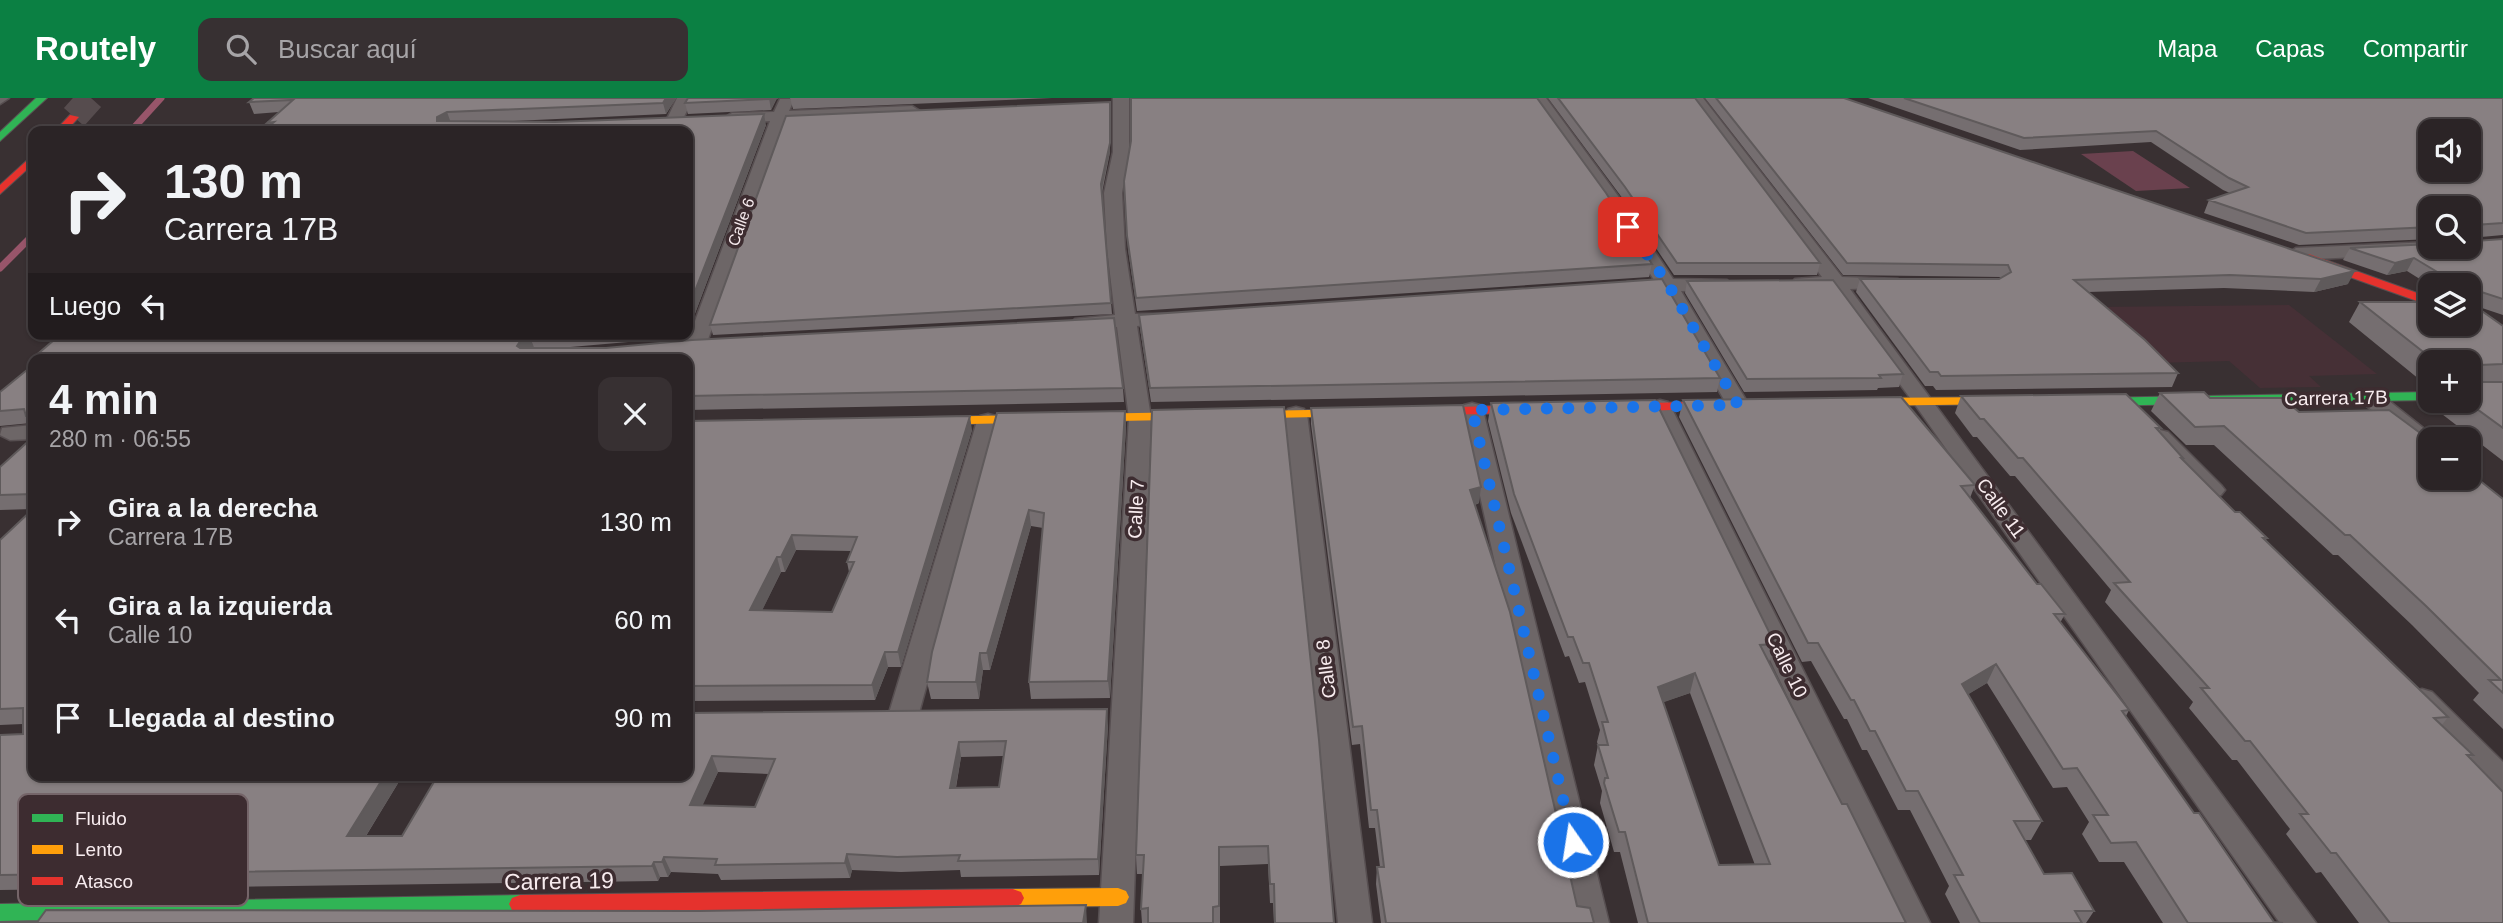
<!DOCTYPE html>
<html lang="es">
<meta charset="utf-8">
<style>
body{margin:0;font-family:Arial,sans-serif;background:#373032;color:#f1f3f6;height:100vh;display:flex;flex-direction:column;font-size:26px;white-space:nowrap}
*{box-sizing:border-box;margin:0}
p{font-size:23px;color:#a6a4a7}
.icon{flex:none;width:38px;height:38px;fill:none;stroke:currentColor;stroke-width:2;stroke-linecap:round;stroke-linejoin:round}
.map{position:relative;flex:1;overflow:hidden}
.sheet{position:absolute;left:28px;top:256px;width:665px;height:427px;display:flex;flex-direction:column;background:#2b2426;border-radius:14px;box-shadow:0 2px 5px #0004,0 0 0 2px #474143}
.sheet>*{flex:none}
.hud{position:absolute;left:28px;top:28px;width:665px;height:214px;border-radius:14px;box-shadow:0 2px 5px #0004,0 0 0 2px #474143;background:#2b2426;color:#f1f3f6;overflow:hidden}
.tools{position:absolute;left:2418px;top:21px;display:grid;gap:14px}
.tools a{display:grid;place-items:center;width:63px;height:63px;border-radius:14px;background:#2b2426;box-shadow:0 2px 5px #0004,0 0 0 2px #474143;font-size:35px}
.pin{position:absolute;display:grid;place-items:center;width:60px;height:60px;color:#fff;margin:-30px;border-radius:14px;box-shadow:0 4px 10px #0006}
.me{position:absolute;width:77px;margin:-38px;rotate:347deg;stroke-linejoin:round;filter:drop-shadow(0 0 5px #0008)}
.turn{display:flex;align-items:center;gap:24px;height:147px;padding:0 21px;font-size:32px}
.turn .icon{width:91px;height:91px;stroke-width:2.5}
.turn b{display:block;font-size:49px;line-height:60px}
.then{display:flex;align-items:center;height:66px;padding:0 21px;background:#0003;gap:14px;font-size:26px}
.round{display:grid;place-items:center;flex:none;width:74px;height:74px;border-radius:14px;background:#373032}
.head{display:flex;align-items:center;justify-content:space-between;height:119px;padding:0 21px}
h1{font-size:42px;font-weight:600;line-height:52px}
ul{padding:0;list-style:none}
li{display:flex;align-items:center;gap:21px;height:98px;padding:0 21px}
li div{flex:1}
li b{display:block;font-size:26px}
li em{font-style:normal}
header{display:flex;align-items:center;gap:42px;box-sizing:border-box;height:98px;padding:0 35px;background:#0b8043;color:#fff}
header strong{font-size:33px}
nav{display:flex;gap:38px;margin-inline-start:auto;font-size:24px}
.search{width:490px;height:63px;background:#373032;display:flex;align-items:center;gap:18px;box-sizing:border-box;padding:0 24px;border-radius:14px;color:#a6a4a7;font-size:26px}
.map>svg:first-child{display:block}
</style>
<header>
<strong>Routely</strong>
<div class="search"><svg class="icon" aria-label="search" viewBox="0 0 24 24"><circle cx="10" cy="10" r="6"/><path d="M15 15l6 6"/></svg>Buscar aquí</div>
<nav><a>Mapa</a><a>Capas</a><a>Compartir</a></nav>
</header>
<div class="map">
<svg width="2503" height="825" viewBox="0 0 2503 825">
<rect width="100%" height="100%" fill="#393032"/>
<path fill="#463036" d="M2289 207 2377 276 2309 278 2321 289 2260 290 2229 263 2154 265 2096 209Z"/>
<path fill="#6a414e" d="M2133 53 2190 90 2136 93 2081 56Z"/>
<g fill="none" stroke-linecap="round" stroke-linejoin="round">
<path stroke="#98556a" stroke-width="7" d="M131 33 161 0
M0 170 33 137"/>
<path stroke="#564c4e" stroke-width="27" stroke-dasharray="27 14" stroke-linecap="butt" d="M74 19 91 0"/>
<defs>
<path id="street" d="M0 0H9L0 6Z
M677 0H693L682 23 674 28 666 23Z
M1113 0H1129V54L1122 95 1125 151 1135 216H1179L1182 220 1179 224 1137 228 1151 320 1133 825H1099L1129 320 1117 229H1075L1072 225 1075 221 1115 217 1107 151 1104 95 1113 54Z
M1530 0H1546L1621 102 1673 181 1727 182 1730 186 1720 192 1681 193 1749 307 1746 312H1730L1661 193 1627 192 1624 188 1627 184 1654 182 1606 106Z
M1687 0H1703L1842 179 1898 181 1901 185 1898 189 1850 191 2316 825H2280L1916 308 1830 191 1795 189 1792 185 1795 181 1822 179Z
M780 1H790L793 4 789 13 912 8 920 13 912 18 786 23 706 247 703 251H689L686 247 770 23 732 25 724 20 732 15 774 14Z
M2431 144V149H2444L2435 155 2296 162 2287 156 2296 150Z
M2371 293 2379 295 2437 341H2431V355L2423 353 2363 305 2360 300 2363 295Z
M1660 302 1668 304 1671 309 1930 825H1896L1649 309 1652 304Z
M1472 305 1480 307 1483 312 1609 825H1575L1461 312 1464 307Z
M1296 309 1304 311 1307 316 1372 825H1338L1285 316 1288 311Z
M988 316 996 318 999 323 919 615 914 623 904 626 894 623 889 615 977 323 980 318Z
M33 327V341L10 342 0 337 2 330Z
M2160 332 2168 334 2221 387 2225 392 2221 397 2213 399 2205 397 2152 344 2149 339 2152 334Z
M2422 591 2432 594 2503 664V695L2492 691 2412 608 2408 601 2412 594Z"/>
<path id="fast" d="M36 0H47L0 43V34Z
M2431 294V302L2088 308 2081 304 2088 300Z
M520 797 528 800 531 806 528 812 520 815 0 824V806Z"/>
<path id="slow" d="M2007 299 2012 300 2014 303 2012 306 1857 308 1850 304 1857 300Z
M1360 311 1365 312 1367 315 1365 318 922 327 915 323 922 319Z
M1118 790 1126 793 1129 799 1126 805 1118 808 1013 809 1005 806 1002 800 1005 794 1013 791Z"/>
<path id="jam" d="M70 17 79 19 66 33H55Z
M33 57V66L0 96V87Z
M2309 156 2431 200V208L2305 163V157Z
M1727 303 1732 304 1734 307 1732 310 1612 314 1605 310 1612 306Z
M1538 307 1545 311 1543 314 1416 318 1409 314 1416 310Z
M1013 791 1021 794 1024 800 1021 806 1013 809 520 815 512 812 509 806 512 800 520 797Z"/>
</defs>
<use href="#street" stroke="#574f51" stroke-width="3"/>
<use href="#fast" stroke="#574f51" stroke-width="2"/>
<use href="#slow" stroke="#574f51" stroke-width="2"/>
<use href="#jam" stroke="#574f51" stroke-width="2"/>
<use href="#street" fill="#6d6667" fill-rule="evenodd"/>
<use href="#fast" fill="#30b455" fill-rule="evenodd"/>
<use href="#slow" fill="#ff9f0a" fill-rule="evenodd"/>
<use href="#jam" fill="#e5322d" fill-rule="evenodd"/>
</g>
<path fill="#756e70" fill-rule="evenodd" d="M254 0H676L666 16 490 24 766 27 688 234V33L269 28 267 25 279 14 254 16 249 4Z
M688 0 776 2 771 12 688 16 685 5Z
M790 0H1052L793 11Z
M1548 0H1695L1820 165 1817 177H1674L1623 101Z
M1705 0H1844L2348 186 2314 194 2224 190 2088 194 2178 275 2172 289 1936 292 1933 288H1925L1856 194 1860 181H1999L2001 179 1843 177Z
M1868 0H2503V137L2470 140 2475 143 2503 141V217L2473 207 2503 228V363L2438 313 2445 303H2469V264H2431V287L2425 286 2349 224 2360 204 2469 226V187L2431 188 2407 173 2387 177 2343 162 2350 150 2469 149 2431 110V141L2299 147 2204 115 2209 102 2230 95 2223 92 2151 44 2020 52Z
M1110 13V54L1102 95 1112 216 713 237 710 227Z
M1124 83 1652 166 1649 179 1137 213 1128 151Z
M1687 183 1903 276 1899 289 1878 290 1877 292 1744 294 1685 195Z
M1139 217 1720 280 1717 294 1151 304 1140 230Z
M61 236H687L686 239 559 250 1123 290 1124 304 688 312V261H33V260Z
M33 267V328L31 325 0 328V294Z
M2160 295 2210 300 2299 314 2503 401V631L2473 602 2479 595 2412 527 2338 457H2333L2214 347H2186L2151 313Z
M1961 298 2161 330 2159 333 2183 360 2182 362 2235 414 2267 440 2266 442 2448 619 2442 627 2473 657 2470 660 2503 825H2359L2321 774 2316 775 2286 736 2290 731 2237 662H2232L2189 610 2193 604 2105 504 2111 492 2015 378H2010L1977 339H1973L1955 315Z
M1683 302 1975 387 1970 400 2037 486 2065 516 2060 525 2129 612 2126 618 2194 715 2274 824 2283 825H2163L2124 764H2099L2082 736 2089 724 2067 689 2053 690 1987 585 1968 596 2042 723 2031 742H2025L2044 776 2094 813 2086 825H1960L1945 796 1949 788 1910 712H1898L1867 652H1862L1847 621H1844L1811 563 1802 564 1679 319Z
M1491 305 1775 546 1769 564 1842 706 1906 825H1638L1620 754H1614L1600 705 1602 693 1594 667 1598 647 1597 644 1600 632 1585 584 1579 585 1569 558 1565 559 1511 415 1488 323ZM1690 595 1755 767H1719L1663 604Z
M1311 310 1479 405 1475 407 1577 808 1594 825H1381L1376 786 1377 769H1380L1375 730H1369L1360 646 1352 647 1311 326Z
M1152 312 1334 825H1274L1273 805H1270L1268 766 1220 768V825H1142L1141 811 1143 776H1137L1136 757Z
M1125 313 1126 329 1110 600 1031 601 1029 584 1043 430 1031 428 990 572H983L979 601H931L927 584 997 315Z
M688 323 972 332 901 569H888L875 602 688 603ZM796 452 851 453 847 464 849 474 832 514 762 512 781 474H785Z
M33 339V411L0 412V369Z
M0 442 33 677H403L366 738H402L688 615 1108 627 1099 777 961 779 960 772 901 774 852 772 850 780 721 782 718 776 671 774 668 779H660L658 783 0 792V637L23 636V626L0 627ZM1003 658 999 689 956 690 961 659ZM718 674 769 676 755 709 702 707Z"/>
<path fill="#5f5a5b" d="M666 0H676L666 16 663 5Z
M769 0H779L776 2 771 12Z
M1110 4V54L1101 95V86Z
M447 14 451 25 437 23V19Z
M764 16 766 27 688 234V211Z
M2414 160 2407 173 2387 177 2395 165Z
M2355 173 2348 186 2314 194 2321 181Z
M530 239 535 252 526 255 517 248 521 242Z
M1125 313 1126 329 1110 600 1108 583Z
M970 318 972 332 901 569 898 554Z
M1481 389 1479 405 1468 409 1470 392Z
M1029 412 1031 428 990 572 987 555Z
M792 437 796 452 785 474 781 459Z
M777 459 781 474 755 527 750 512Z
M885 554 888 569 875 602 872 587Z
M980 555 983 572 979 601 976 584Z
M1996 566 1987 585 1954 605 1962 586Z
M1695 575 1690 595 1653 608 1658 589Z
M1107 611 1108 627 1099 777 1098 761Z
M959 644 961 659 953 705 950 690Z
M712 658 718 674 696 722 690 707Z
M385 677H403L356 754 347 738Z
M847 756 852 772 850 780 845 765Z
M664 759 671 774 668 779 662 764Z
M654 764 660 779 658 783 652 768Z
M1086 807 1087 825H1083Z"/>
<path fill="#888082" stroke="#5f5a5b" stroke-width="2" fill-rule="evenodd" d="M254 0H666L663 5 447 14 437 19V23L555 24 764 16 688 211V33H263L274 24 267 25 293 2 249 4Z
M688 0H769V1L685 5Z
M1131 0H1537L1606 95 1652 166 1136 200 1127 138 1124 83 1131 43Z
M1558 0H1695L1820 165H1677L1625 89Z
M1716 0H1844L2355 173 2321 181 2230 177 2074 182 2145 242 2178 275 1941 278 1938 274H1930L1860 181H1999L2011 174 2008 167 1847 165Z
M1904 0H2503V125L2474 127V134L2469 136V110H2431V129L2306 135 2209 102 2248 89 2229 80 2156 33 2024 40ZM2431 33H2469V72H2431Z
M1110 4V45L1101 86 1111 205 710 227 786 18Z
M2469 139 2475 143 2503 141V201L2478 193 2474 197 2469 193V187H2459L2414 160 2395 165 2350 150 2431 146V149H2469Z
M1662 181 1720 280 1150 290 1139 217Z
M1833 182 1903 276 1879 277 1881 280 1747 281 1687 183Z
M2360 204H2431V226H2469V204L2503 228V266L2480 267 2479 284H2503V330L2466 303H2469V292H2471L2469 291V264H2436Z
M1114 220 1123 290 688 298V261H41L43 259 33 260 61 236H560L530 239 521 242 517 248 520 250H606L692 242Z
M33 267V317L26 318 24 311 0 313V294Z
M2204 294 2210 300H2282L2299 314 2389 312 2431 343V380H2469V374L2503 401V595L2489 582H2501L2426 508 2350 437H2345L2224 328 2195 329 2160 295Z
M2126 296 2161 330H2156L2183 360H2181L2235 414H2240L2267 440H2263L2448 619 2434 620 2473 657H2467L2503 694V825H2390L2336 755H2331L2300 716H2308L2250 643H2245L2201 590H2209L2114 485 2130 484 2023 360H2018L1984 321H1980L1961 298Z
M1901 299 1975 387 1961 388 2037 486H2041L2065 516H2054L2129 612 2122 613 2194 715H2199L2274 824 2283 825H2188L2136 744 2111 745 2093 717H2108L2077 670 2063 671 1996 566 1962 586 2042 723H2014L2044 776 2072 775 2094 813H2075L2082 825H1980L1954 777H1963L1918 693H1906L1875 633H1870L1854 602H1851L1818 545H1808L1683 302Z
M1655 302 1775 546 1760 547 1842 706H1847L1906 825H1648L1625 734H1619L1604 685 1605 680H1608L1598 647H1608L1602 624H1608L1589 565H1583L1573 539H1568L1514 396 1491 305ZM1695 575 1770 766 1719 767 1658 589Z
M1463 307 1481 389 1470 392 1510 514 1577 808 1590 810 1594 825H1386L1377 769H1384L1377 712H1371L1362 628 1353 629 1311 310Z
M1284 309 1319 642 1334 825H1275L1274 786H1270L1268 748 1219 749V808L1213 809V825H1148V810L1141 811 1144 757H1136L1152 312Z
M1125 313 1108 583 1029 584 1044 415 1029 412 987 555H980L976 584H927L932 554 997 315Z
M970 318 898 554H885L872 587 688 588V323ZM792 437 857 439 847 464H854L832 514 750 512 777 459H781Z
M33 339V396L0 397V369Z
M33 411V677H385L347 738H402L438 677H688V615L1107 611 1098 761 958 763 960 757 897 759 847 756 845 765 715 767 717 761 664 759 662 764H654L652 768 0 777V637L23 636V610L0 611V442ZM1006 643 999 689 950 690 959 644ZM712 658 775 661 755 709 690 707Z
M1086 807 1083 825H0V824L38 823 46 812 699 813Z"/>
<g fill="none" stroke-linecap="round" stroke-linejoin="round">
<path stroke="#1a73e8" stroke-width="12" stroke-dasharray="0 21.6" d="M1573 744 1472 312 1738 307 1668 186 1628 129"/>
</g>
<g text-anchor="middle" dominant-baseline="central" stroke-width="7" stroke-linejoin="round" paint-order="stroke">
<g font-size="16" fill="#f7ebee" stroke="#3d2c30">
<text transform="translate(741 124) rotate(-70)">Calle 6</text>
</g>
<g font-size="19" fill="#f7ebee" stroke="#3d2c30">
<text transform="translate(2336 300) rotate(-1)">Carrera 17B</text>
<text transform="translate(2001 410) rotate(54)">Calle 11</text>
<text transform="translate(1136 411) rotate(-87)">Calle 7</text>
<text transform="translate(1787 567) rotate(64)">Calle 10</text>
<text transform="translate(1326 571) rotate(-97)">Calle 8</text>
</g>
<g font-size="23" fill="#f7ebee" stroke="#3d2c30">
<text transform="translate(559 783) rotate(-1)">Carrera 19</text>
</g>
</g>
<rect x="18" y="696" width="230" height="112" rx="10" fill="#3d2c30" stroke="#756569" stroke-width="2"/>
<rect x="32" y="716" width="31" height="8" fill="#30b455"/>
<rect x="32" y="747" width="31" height="9" fill="#ff9f0a"/>
<rect x="32" y="779" width="31" height="8" fill="#e5322d"/>
<g font-size="19" fill="#f7ebee">
<text x="75" y="727">Fluido</text>
<text x="75" y="758">Lento</text>
<text x="75" y="790">Atasco</text>
</g>
</svg>
<div class="tools">
<a><svg class="icon" aria-label="sound" viewBox="0 0 24 24"><path d="M4 9h4l5-4v14l-5-4H4zM17 9q2 3 0 6"/></svg></a>
<a><svg class="icon" aria-label="search" viewBox="0 0 24 24"><circle cx="10" cy="10" r="6"/><path d="M15 15l6 6"/></svg></a>
<a><svg class="icon" aria-label="layers" viewBox="0 0 24 24"><path d="M12 4l9 5-9 5-9-5zM3 14l9 5 9-5"/></svg></a>
<a>+</a>
<a>−</a>
</div>
<div class="pin" style="left:1628px;top:129px;background:#d93025"><svg class="icon" aria-label="arrive" viewBox="0 0 24 24"><path d="M6 21V4h12l-3 4 3 4H6"/></svg></div>
<svg class="me" style="left:1573px;top:744px" viewBox="-20 -20 40 40"><circle r="17" fill="#1a73e8" stroke="#fff" stroke-width="3"/><path d="M0-11L8 9 0 5-8 9z" fill="#fff"/></svg>
<div class="hud">
<div class="turn"><svg class="icon" aria-label="right" viewBox="0 0 24 24"><path d="M7 20v-9h11M14 6l5 5-5 5"/></svg><div><b>130 m</b>Carrera 17B</div></div>
<div class="then">Luego<svg class="icon" aria-label="left" viewBox="0 0 24 24"><path d="M17 20v-9H6M10 6l-5 5 5 5"/></svg></div>
</div>
<section class="sheet">
<div class="head"><div><h1>4 min</h1><p>280 m · 06:55</p></div><a class="round"><svg class="icon" aria-label="close" viewBox="0 0 24 24"><path d="M6 6l12 12M18 6L6 18"/></svg></a></div>
<ul>
<li><svg class="icon" aria-label="right" viewBox="0 0 24 24"><path d="M7 20v-9h11M14 6l5 5-5 5"/></svg><div><b>Gira a la derecha</b><p>Carrera 17B</p></div><em>130 m</em></li>
<li><svg class="icon" aria-label="left" viewBox="0 0 24 24"><path d="M17 20v-9H6M10 6l-5 5 5 5"/></svg><div><b>Gira a la izquierda</b><p>Calle 10</p></div><em>60 m</em></li>
<li><svg class="icon" aria-label="arrive" viewBox="0 0 24 24"><path d="M6 21V4h12l-3 4 3 4H6"/></svg><div><b>Llegada al destino</b></div><em>90 m</em></li>
</ul>
</section>
</div>
